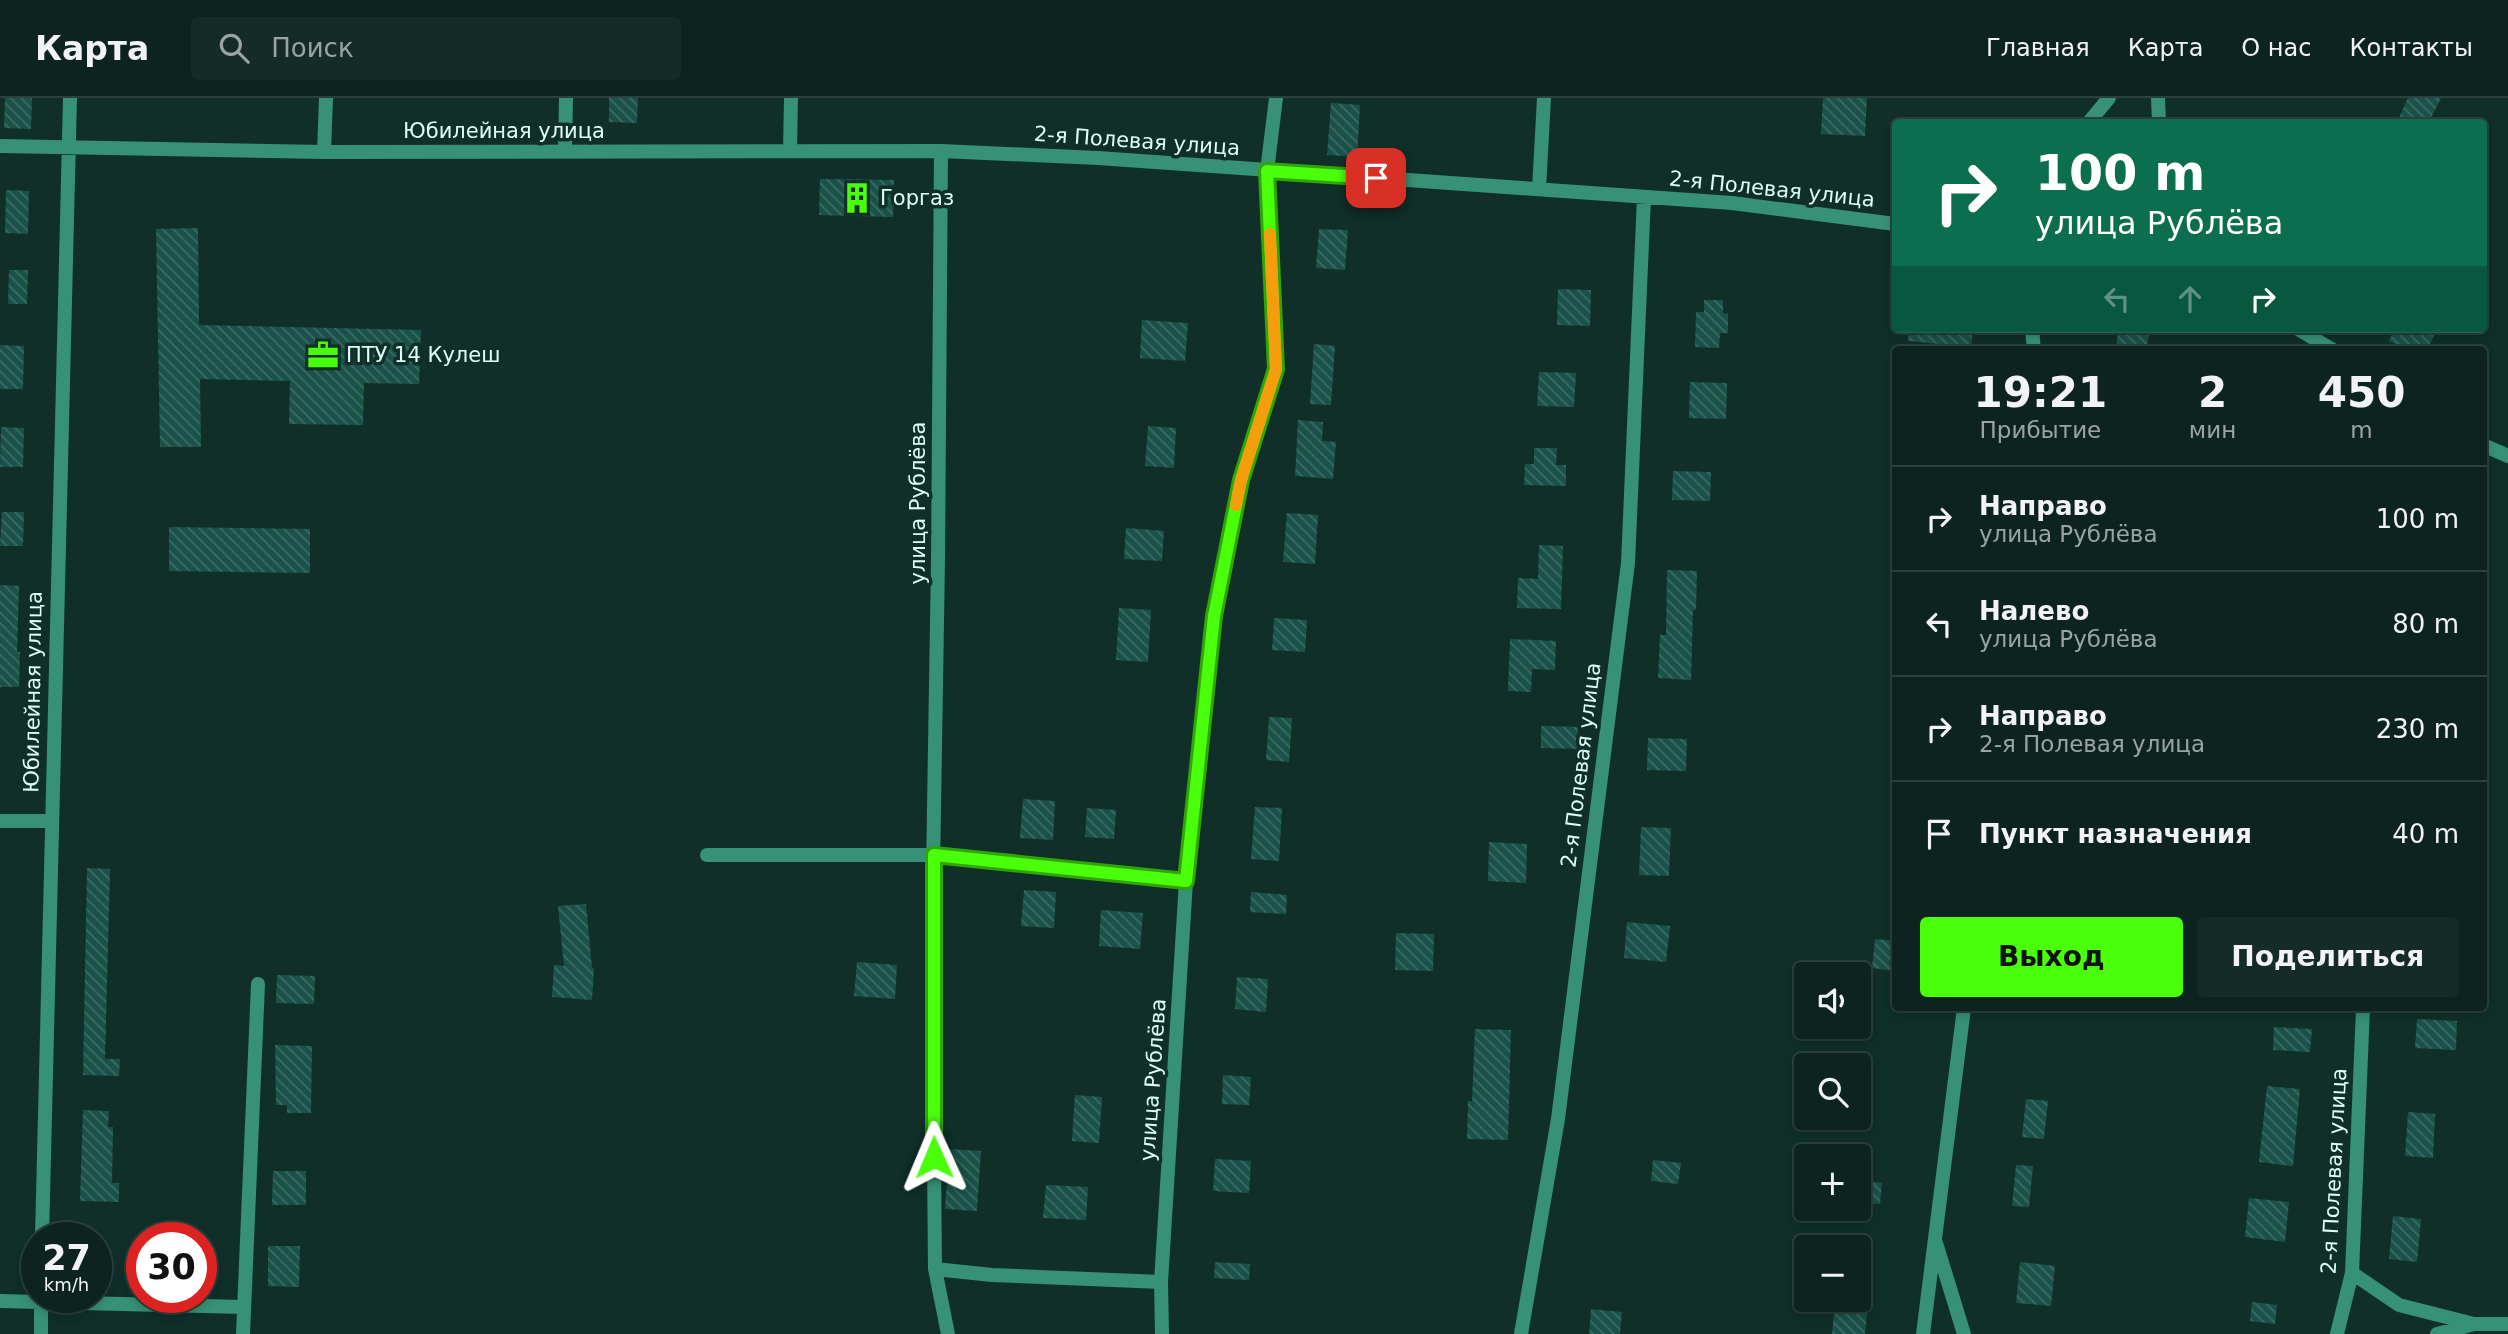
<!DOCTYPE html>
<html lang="ru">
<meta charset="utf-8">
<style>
body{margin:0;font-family:"DejaVu Sans",sans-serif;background:#152b28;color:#f1f3f6;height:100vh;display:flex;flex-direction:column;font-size:26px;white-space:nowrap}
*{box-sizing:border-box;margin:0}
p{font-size:23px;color:#9aa4a4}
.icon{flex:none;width:38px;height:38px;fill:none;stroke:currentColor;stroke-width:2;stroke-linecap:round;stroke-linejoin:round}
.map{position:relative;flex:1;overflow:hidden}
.side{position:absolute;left:1892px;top:248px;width:595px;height:665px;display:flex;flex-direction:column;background:#0c231f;border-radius:7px;box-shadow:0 4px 10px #0003,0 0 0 2px #2c403d}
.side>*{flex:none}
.banner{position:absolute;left:1892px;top:21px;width:595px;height:214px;border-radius:7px;box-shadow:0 4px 10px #0003,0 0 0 2px #2c403d;background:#0b6e4f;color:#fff;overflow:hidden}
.buttons{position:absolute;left:1794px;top:864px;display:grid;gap:14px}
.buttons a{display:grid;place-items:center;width:77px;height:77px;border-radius:7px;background:#0c231f;box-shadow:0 4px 10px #0003,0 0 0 2px #2c403d;font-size:35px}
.speed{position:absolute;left:21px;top:1124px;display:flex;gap:14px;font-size:35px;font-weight:700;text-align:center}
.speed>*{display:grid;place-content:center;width:91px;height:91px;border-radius:50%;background:#0c231f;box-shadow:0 4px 10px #0003,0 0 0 2px #2c403d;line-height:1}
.speed small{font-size:18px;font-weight:400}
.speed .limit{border:10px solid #d22;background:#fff;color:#111}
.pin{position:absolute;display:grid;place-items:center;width:60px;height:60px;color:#fff;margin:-30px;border-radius:14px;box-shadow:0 4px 10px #0006}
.me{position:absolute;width:77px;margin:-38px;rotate:359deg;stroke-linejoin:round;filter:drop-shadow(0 0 5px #0008)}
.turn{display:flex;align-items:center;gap:24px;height:147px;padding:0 28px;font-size:32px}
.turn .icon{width:91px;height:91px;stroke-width:2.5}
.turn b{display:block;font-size:49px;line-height:60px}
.lanes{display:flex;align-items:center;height:66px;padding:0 28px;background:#0003;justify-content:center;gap:35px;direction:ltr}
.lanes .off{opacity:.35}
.eta{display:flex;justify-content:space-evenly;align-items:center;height:119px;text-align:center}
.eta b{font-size:42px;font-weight:600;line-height:49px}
.primary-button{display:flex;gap:14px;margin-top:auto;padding:14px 28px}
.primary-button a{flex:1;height:80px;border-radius:7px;background:#4aff0a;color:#111;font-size:28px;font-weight:600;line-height:80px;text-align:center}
.primary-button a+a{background:#152b28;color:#f1f3f6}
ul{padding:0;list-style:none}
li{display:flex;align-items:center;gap:21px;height:105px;padding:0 28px;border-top:2px solid #2c403d}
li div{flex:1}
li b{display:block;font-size:26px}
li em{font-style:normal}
header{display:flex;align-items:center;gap:42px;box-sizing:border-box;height:98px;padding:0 35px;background:#0c231f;border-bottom:2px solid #2c403d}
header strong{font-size:33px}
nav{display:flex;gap:38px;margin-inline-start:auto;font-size:24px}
.search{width:490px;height:63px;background:#152b28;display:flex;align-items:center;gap:18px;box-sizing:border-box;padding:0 24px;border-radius:7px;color:#9aa4a4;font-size:26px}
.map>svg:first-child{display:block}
</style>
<header>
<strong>Карта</strong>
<div class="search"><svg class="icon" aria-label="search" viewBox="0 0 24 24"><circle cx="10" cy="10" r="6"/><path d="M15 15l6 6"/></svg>Поиск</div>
<nav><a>Главная</a><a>Карта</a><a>О нас</a><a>Контакты</a></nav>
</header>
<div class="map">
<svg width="2508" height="1236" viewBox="0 0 2508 1236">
<defs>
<pattern id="building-back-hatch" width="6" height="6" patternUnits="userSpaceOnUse" patternTransform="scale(1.75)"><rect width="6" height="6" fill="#1a5249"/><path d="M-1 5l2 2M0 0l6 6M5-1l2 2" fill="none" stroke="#3b6c64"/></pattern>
</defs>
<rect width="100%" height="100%" fill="#102f29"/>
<path fill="url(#building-back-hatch)" d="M5 0H32L31 31 4 30Z
M609 0H638L637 25 609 24Z
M1823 0H1867L1865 38 1821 36Z
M2408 0H2441L2429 24H2397Z
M1331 5 1360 7 1357 59 1327 57Z
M820 81 894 82 893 119 819 117Z
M6 92 29 93 28 136 5 135Z
M198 130 199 227 421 232 419 286 364 285 363 327 289 326 290 283 200 281 201 349H160L156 131Z
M1319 131 1348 132 1345 172 1316 170Z
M9 172H28L27 206H8Z
M1558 191 1591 192 1590 228 1557 227Z
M1704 202H1723V215L1728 216V235H1720L1719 250 1695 249 1696 214H1704Z
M1142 222 1188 225 1185 263 1140 260Z
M1909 231H1973L1971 249 1908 243Z
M2394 231H2437L2427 252H2408L2389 243Z
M2118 232 2149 234 2147 252H2116Z
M1314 246 1335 248 1331 307 1310 306Z
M0 247 24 248 23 291H0Z
M1539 274 1576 275 1574 309 1537 308Z
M1690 284 1727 285 1726 321 1689 320Z
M1298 322 1323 324 1322 343 1336 344 1333 381 1295 378Z
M1148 328 1176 330 1174 370 1145 368Z
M1 329 24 330 23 369H0Z
M1534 350H1557L1556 367H1566V388L1524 387 1525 366H1534Z
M1673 373 1711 374 1710 403 1672 402Z
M2 414H24L23 448H0Z
M1287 415 1318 417 1315 466 1283 464Z
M169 429 310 431V475L169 473Z
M1126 430 1164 433 1162 463 1124 461Z
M1539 447 1563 448 1561 511 1517 510 1518 480 1538 481Z
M1667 472 1697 473 1696 512H1693L1691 582 1658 580 1660 537H1666Z
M0 487 19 488 17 554H20L19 589H0Z
M1119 510 1151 512 1148 564 1116 562Z
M1274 520 1307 522 1305 554 1272 552Z
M1510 541 1556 543 1555 572 1532 571 1531 594 1508 593Z
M1269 619 1292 620 1289 664 1266 662Z
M1541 628 1578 629 1577 651 1541 650Z
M1648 640 1687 641 1686 673 1647 672Z
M1023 701 1055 703 1053 742 1020 740Z
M1255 709 1282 710 1279 763 1251 761Z
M1087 710 1116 712 1114 741 1085 739Z
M1641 729 1671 730 1669 778 1639 777Z
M1489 744 1527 746 1526 785 1488 783Z
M87 770 110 771 105 961H120L119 978 83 977Z
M1024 792 1056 794 1054 830 1021 828Z
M1251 794 1287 797 1286 816 1250 814Z
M586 806 592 870H594L592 902 552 899 554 867 564 868 558 808Z
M1101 812 1143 815 1140 851 1099 848Z
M1627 824 1670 828 1666 864 1624 860Z
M1396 835 1434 836 1433 873 1395 872Z
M1875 841 1895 843V873L1872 870Z
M857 864 897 867 895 901 854 898Z
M277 877 315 878 314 906 276 905Z
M1237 879 1268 881 1266 914 1235 911Z
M2417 921 2457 923 2456 952 2415 950Z
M2274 929 2312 931 2310 954 2273 952Z
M1475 931 1511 932 1508 1042 1467 1041 1468 1003H1472Z
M275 947 312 948 311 1015H287V1007H276Z
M1223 977 1251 979 1249 1007 1222 1006Z
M2267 988 2300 991 2293 1068 2259 1064Z
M1075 997 1102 999 1099 1045 1072 1043Z
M2026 1001 2048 1003 2044 1041 2022 1039Z
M83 1012 109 1013 108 1029H113L112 1085H119V1104L80 1103Z
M2408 1014 2435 1016 2433 1060 2405 1058Z
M949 1051 981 1053 977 1113 945 1111Z
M1215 1061 1251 1063 1249 1095 1213 1093Z
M1653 1062 1681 1065 1678 1086 1651 1083Z
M2016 1067 2033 1068 2029 1109 2012 1108Z
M273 1073H306V1107H272Z
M1858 1082 1882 1085 1880 1106 1858 1104Z
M1046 1087 1088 1089 1086 1122 1043 1120Z
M2249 1100 2289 1104 2285 1144 2245 1139Z
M2393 1118 2421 1121 2417 1164 2389 1161Z
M268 1148H300L299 1189 268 1188Z
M1215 1164 1250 1166 1249 1182 1214 1180Z
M2020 1164 2055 1168 2051 1208 2016 1205Z
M1835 1202H1868L1865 1236H1832Z
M2252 1204 2277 1207 2275 1226 2250 1223Z
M1591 1211 1622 1214 1620 1236H1589Z"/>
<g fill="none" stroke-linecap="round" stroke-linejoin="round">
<path stroke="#379174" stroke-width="14" d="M2158 0 2159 24
M2089 24 2109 0
M0 48 324 54 941 53 1098 60 1732 105 1895 126
M565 53 566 0
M790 53 791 0
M941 53 938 462 932 835 935 1171 992 1177 1161 1184
M324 54 326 0
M1539 91 1544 0
M2032 231 2034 252
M2298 231 2333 252
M2483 347 2508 358
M0 723H51
M707 757H934L1186 783
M42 1139 70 0
M1936 1145 1964 1236
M935 1171 948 1236
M2352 1175 2399 1207 2474 1226
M0 1203 243 1209
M41 1236V1199
M243 1236 258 886
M1162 1236 1161 1184 1186 783 1214 518 1241 382 1276 271 1267 73 1276 0
M1521 1236 1558 1021 1628 465 1644 99
M1923 1236 1964 910
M2337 1236 2352 1175 2363 910
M2437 1236 2474 1226H2508"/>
</g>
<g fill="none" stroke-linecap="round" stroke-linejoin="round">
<defs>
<path id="route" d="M934 1059V757L1186 783 1214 518 1241 382 1276 271 1267 73 1376 80"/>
</defs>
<use href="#route" stroke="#30a606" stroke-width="18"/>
<use href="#route" stroke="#4aff0a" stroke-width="12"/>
<path stroke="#f59e0b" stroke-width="12" d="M1236 407 1241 382 1276 271 1270 136"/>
</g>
<defs>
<symbol id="building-bare" viewBox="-9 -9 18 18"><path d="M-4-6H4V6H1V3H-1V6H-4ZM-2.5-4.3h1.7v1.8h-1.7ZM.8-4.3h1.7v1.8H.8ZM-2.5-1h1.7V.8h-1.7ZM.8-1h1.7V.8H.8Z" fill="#4aff0a" stroke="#102f29" stroke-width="2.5" paint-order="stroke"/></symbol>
<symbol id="office-bare" viewBox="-9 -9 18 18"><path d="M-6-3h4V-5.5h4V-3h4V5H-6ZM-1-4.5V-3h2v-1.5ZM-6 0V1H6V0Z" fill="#4aff0a" stroke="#102f29" stroke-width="2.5" paint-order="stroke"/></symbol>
</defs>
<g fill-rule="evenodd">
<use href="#building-bare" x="835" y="78" width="44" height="44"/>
<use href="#office-bare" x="301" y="235" width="44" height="44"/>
</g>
<g text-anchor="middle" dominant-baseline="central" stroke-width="7" stroke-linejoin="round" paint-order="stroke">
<g font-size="21" fill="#defff7" stroke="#102f29">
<text x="504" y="33">Юбилейная улица</text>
<text transform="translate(1137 43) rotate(4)">2-я Полевая улица</text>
<text transform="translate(1772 91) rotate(6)">2-я Полевая улица</text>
<text transform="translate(918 405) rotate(-90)">улица Рублёва</text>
<text transform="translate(33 594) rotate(-89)">Юбилейная улица</text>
<text transform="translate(1581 667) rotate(-83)">2-я Полевая улица</text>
<text transform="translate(1153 982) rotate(-86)">улица Рублёва</text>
<text transform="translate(2334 1073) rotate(-87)">2-я Полевая улица</text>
</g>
<g font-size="21" fill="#defff7" stroke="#102f29" text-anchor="start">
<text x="880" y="100">Горгаз</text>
<text x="346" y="257">ПТУ 14 Кулеш</text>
</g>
</g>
</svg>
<div class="buttons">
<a><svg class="icon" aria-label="sound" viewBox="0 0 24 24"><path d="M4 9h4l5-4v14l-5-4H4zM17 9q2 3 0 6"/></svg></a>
<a><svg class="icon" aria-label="search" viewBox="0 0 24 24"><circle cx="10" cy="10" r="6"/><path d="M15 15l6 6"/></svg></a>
<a>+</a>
<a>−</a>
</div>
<div class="speed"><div>27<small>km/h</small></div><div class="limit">30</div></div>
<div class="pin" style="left:1376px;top:80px;background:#d93025"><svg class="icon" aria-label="arrive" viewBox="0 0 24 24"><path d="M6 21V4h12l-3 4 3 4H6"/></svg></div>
<svg class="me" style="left:934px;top:1059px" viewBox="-20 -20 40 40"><path d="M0-17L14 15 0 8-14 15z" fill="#4aff0a" stroke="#fff" stroke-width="4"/></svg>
<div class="banner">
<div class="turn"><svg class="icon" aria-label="right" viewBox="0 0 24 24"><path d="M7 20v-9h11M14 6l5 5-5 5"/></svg><div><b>100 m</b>улица Рублёва</div></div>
<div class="lanes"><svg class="icon off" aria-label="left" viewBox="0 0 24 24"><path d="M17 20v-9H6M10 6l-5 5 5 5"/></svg><svg class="icon off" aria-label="ahead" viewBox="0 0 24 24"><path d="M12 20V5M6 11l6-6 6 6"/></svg><svg class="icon" aria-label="right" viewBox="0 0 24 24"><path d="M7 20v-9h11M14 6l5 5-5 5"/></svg></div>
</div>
<section class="side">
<div class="eta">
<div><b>19:21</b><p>Прибытие</p></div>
<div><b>2</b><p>мин</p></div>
<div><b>450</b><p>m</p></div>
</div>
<ul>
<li><svg class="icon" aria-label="right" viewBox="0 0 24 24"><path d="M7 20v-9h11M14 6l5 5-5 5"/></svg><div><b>Направо</b><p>улица Рублёва</p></div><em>100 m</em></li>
<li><svg class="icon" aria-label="left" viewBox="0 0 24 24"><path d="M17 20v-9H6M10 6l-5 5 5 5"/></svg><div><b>Налево</b><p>улица Рублёва</p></div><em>80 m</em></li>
<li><svg class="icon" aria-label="right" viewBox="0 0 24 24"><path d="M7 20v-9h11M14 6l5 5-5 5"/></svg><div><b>Направо</b><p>2-я Полевая улица</p></div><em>230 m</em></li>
<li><svg class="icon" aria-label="arrive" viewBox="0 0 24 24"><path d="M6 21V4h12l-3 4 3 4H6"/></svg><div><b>Пункт назначения</b></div><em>40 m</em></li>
</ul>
<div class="primary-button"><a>Выход</a><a>Поделиться</a></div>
</section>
</div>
